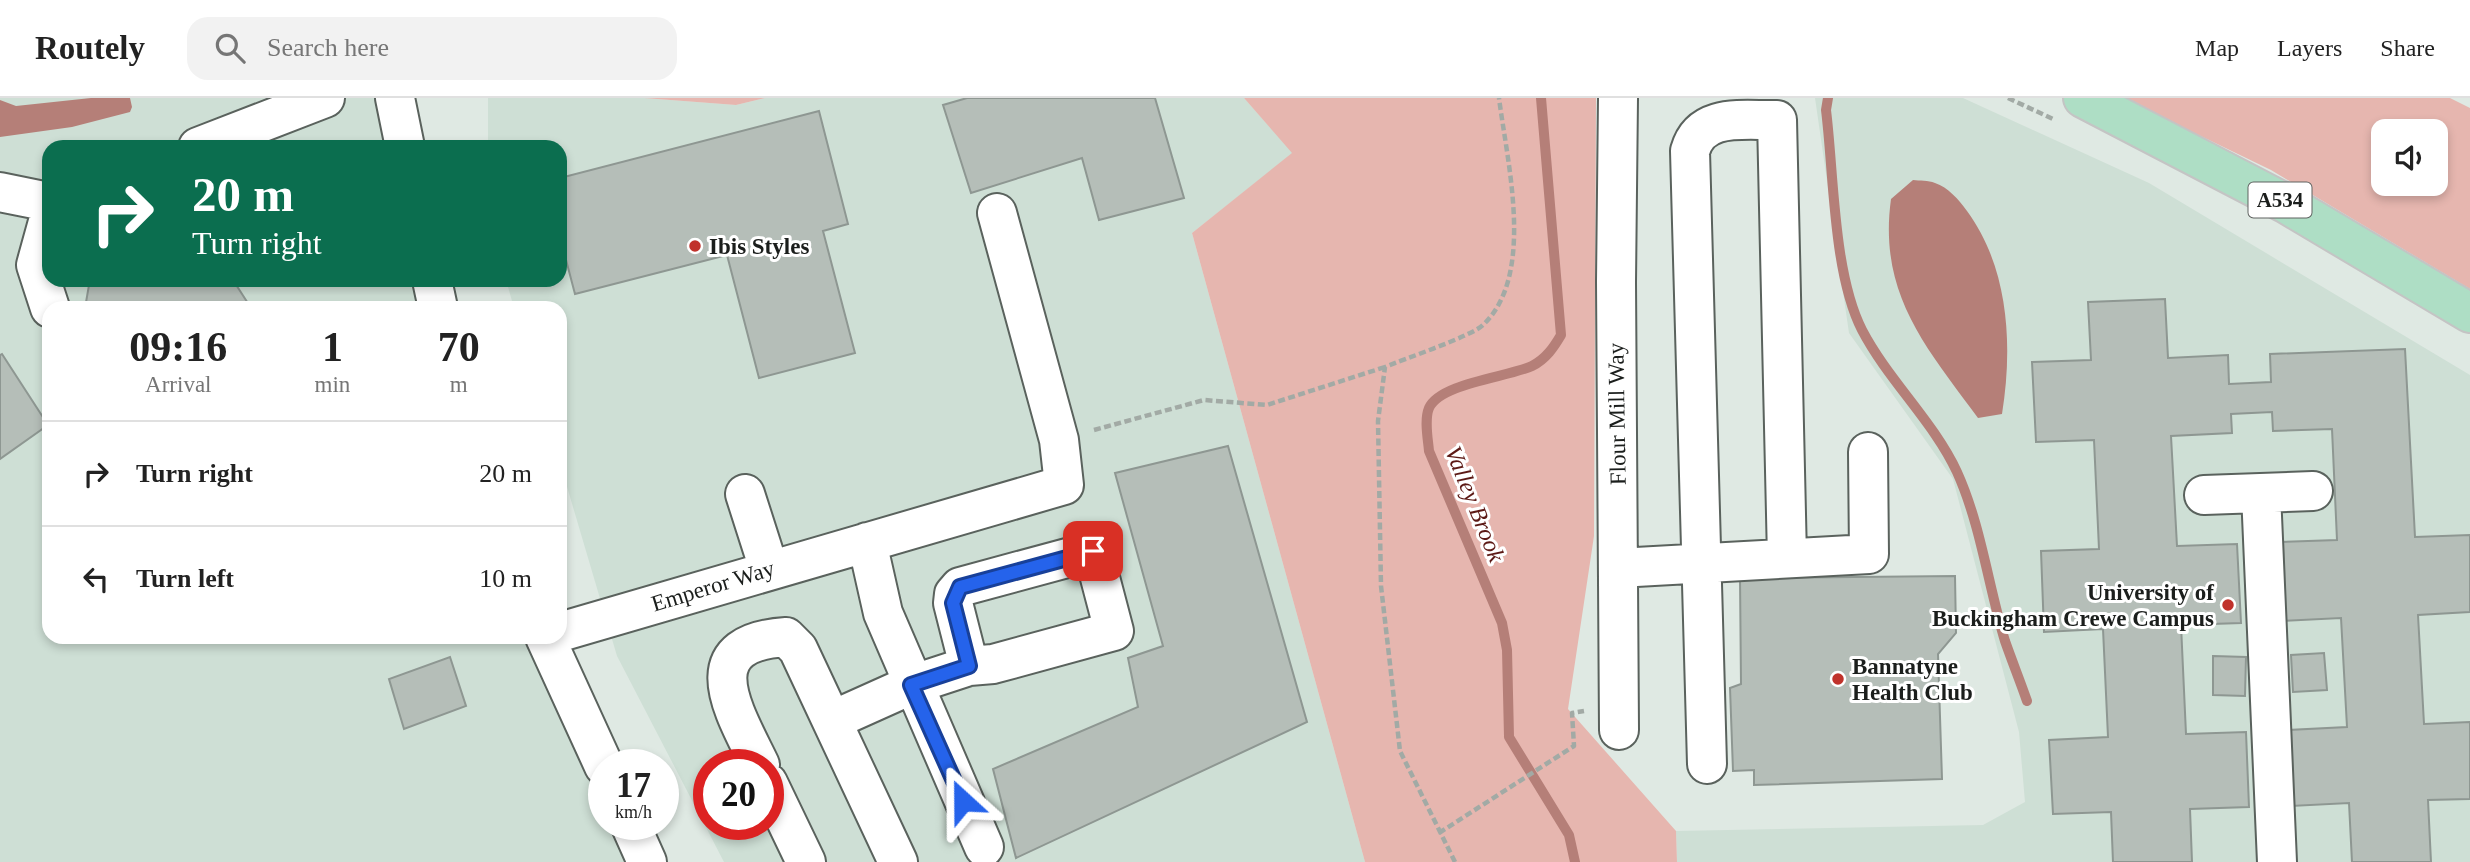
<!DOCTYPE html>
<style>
body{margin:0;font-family:"Times New Roman",serif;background:#f2f2f2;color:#222;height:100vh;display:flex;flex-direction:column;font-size:26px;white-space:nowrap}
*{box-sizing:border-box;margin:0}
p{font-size:23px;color:#767676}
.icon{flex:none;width:38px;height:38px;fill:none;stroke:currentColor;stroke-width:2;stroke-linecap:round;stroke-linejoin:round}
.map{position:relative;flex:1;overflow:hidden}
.panel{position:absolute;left:42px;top:203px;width:525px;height:343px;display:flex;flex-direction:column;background:#fff;border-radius:21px;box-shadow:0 4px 10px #0003}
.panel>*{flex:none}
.hud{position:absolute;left:42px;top:42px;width:525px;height:147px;border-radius:21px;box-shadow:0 4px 10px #0003;background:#0b6e4f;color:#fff;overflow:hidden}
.controls{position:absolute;left:2371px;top:21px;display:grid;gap:14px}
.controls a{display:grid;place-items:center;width:77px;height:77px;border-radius:14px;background:#fff;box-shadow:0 4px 10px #0003;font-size:35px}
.speed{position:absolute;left:588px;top:651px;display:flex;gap:14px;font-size:35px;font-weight:700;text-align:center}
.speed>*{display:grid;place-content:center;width:91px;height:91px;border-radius:50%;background:#fff;box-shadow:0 4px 10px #0003;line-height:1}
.speed small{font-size:18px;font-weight:400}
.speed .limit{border:10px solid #d22;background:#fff;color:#111}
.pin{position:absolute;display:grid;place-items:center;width:60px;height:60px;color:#fff;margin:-30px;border-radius:14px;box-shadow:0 4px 10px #0006}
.me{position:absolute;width:77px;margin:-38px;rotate:336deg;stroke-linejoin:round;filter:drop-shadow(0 0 5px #0008)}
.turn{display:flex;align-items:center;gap:24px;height:147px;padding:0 35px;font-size:32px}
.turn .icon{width:91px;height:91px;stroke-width:2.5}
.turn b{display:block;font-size:49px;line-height:60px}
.eta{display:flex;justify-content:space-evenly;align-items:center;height:119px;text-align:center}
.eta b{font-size:42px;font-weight:600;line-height:49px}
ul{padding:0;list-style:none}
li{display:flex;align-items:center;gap:21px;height:105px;padding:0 35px;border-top:2px solid #e0e0e0}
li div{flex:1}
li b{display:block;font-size:26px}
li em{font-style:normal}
header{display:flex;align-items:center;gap:42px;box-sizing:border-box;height:98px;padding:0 35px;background:#fff;border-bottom:2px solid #e0e0e0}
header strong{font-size:33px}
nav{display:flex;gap:38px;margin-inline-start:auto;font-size:24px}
.search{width:490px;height:63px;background:#f2f2f2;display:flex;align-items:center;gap:18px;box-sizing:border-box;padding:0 24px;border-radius:21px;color:#767676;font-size:26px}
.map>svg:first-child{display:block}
</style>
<header>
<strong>Routely</strong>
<div class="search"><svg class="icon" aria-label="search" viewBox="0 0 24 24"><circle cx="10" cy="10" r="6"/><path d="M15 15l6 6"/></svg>Search here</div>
<nav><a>Map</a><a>Layers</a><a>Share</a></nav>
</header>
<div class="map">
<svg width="2470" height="764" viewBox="0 0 2470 764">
<rect width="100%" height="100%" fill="#dfe9e3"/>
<path fill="#cedfd5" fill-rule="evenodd" d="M0 0H395L405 49H49V182H432L438 210H49V539H545L604 668V726H630L647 764H0Z
M488 0H644L736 7 765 0H1244L1293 55 1192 135 1365 764H724L617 558 560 365V210H514L506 182H560V49H488ZM709 667H768V726H709Z
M1815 0H1963L2149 85 2470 277V764H1677L1676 733 1983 727 2025 704 2019 634 1953 381 1849 235Z"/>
<path fill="#e6b6af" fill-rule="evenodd" d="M644 0H765L736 7Z
M1244 0H1596L1594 438 1568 611 1676 733 1677 764H1365L1192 135 1292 55Z
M2122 0H2450L2470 10V191L2271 72ZM2384 33H2436V86H2384Z"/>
<path fill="#b57f78" d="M91 0H130L132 9 130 14 72 29 0 39V2L16 8Z
M1913 82C1920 83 1928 82 1935 85 1948 89 1959 102 1967 113 2009 170 2013 248 2002 316L1978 320C1926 249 1878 196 1891 101Z"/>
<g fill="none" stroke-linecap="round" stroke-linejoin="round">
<path stroke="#b57f78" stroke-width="10" d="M1541 0 1561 237C1554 249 1546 261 1532 268 1509 279 1440 285 1429 310 1424 322 1428 341 1429 353L1502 525 1507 552 1509 639 1569 737 1575 764
M1828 0 1826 12C1834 76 1833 175 1862 232 1888 282 1934 324 1957 374 1981 427 1988 487 2005 543 2012 563 2020 583 2027 603"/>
</g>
<path fill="#b5beb8" stroke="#8e9792" stroke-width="2" d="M967 0H1155L1184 100 1099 122 1082 60 971 95 943 7Z
M819 13 848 126 823 133 855 255 759 280 727 157 575 196 560 139V80Z
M96 182H233L251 210H85L89 187Z
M2165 201 2168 260 2228 257 2229 286 2271 284 2270 256 2405 251 2415 439 2470 437V514L2418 517 2424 626 2470 624V701L2428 702 2431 764H2352L2349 705 2291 708 2288 632 2347 629 2341 520 2282 523 2279 444 2337 442 2332 331 2273 333 2272 314 2231 316 2232 335 2171 338 2177 448 2237 446 2241 525 2181 527 2186 636 2246 634 2249 709 2190 711 2192 764H2113L2111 714 2053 716 2049 642 2108 639 2103 531 2044 534 2041 453 2099 451 2094 342 2036 344 2032 264 2091 262 2088 204Z
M2 256 48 327 0 361V257Z
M1228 348 1307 624 1016 760 993 671 1138 609 1128 560 1163 548 1115 375Z
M1955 478 1956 535 1938 556 1942 681 1754 687V672L1733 673 1730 590 1741 586 1740 480Z
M2324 555 2327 592 2293 594 2291 557Z
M2213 558 2246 559 2245 598 2213 597Z
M450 559 466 608 404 631 389 581Z"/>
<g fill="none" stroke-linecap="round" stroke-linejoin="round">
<defs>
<path id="minor" d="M395 0 405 49
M1618 0 1616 184 1619 632
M198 49 325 0
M0 94 49 104
M49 120 36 167 50 210
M432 182 438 210
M2261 395 2277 764
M745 396 769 471
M2204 397 2313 393
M867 444 883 515 984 749
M1618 470 1869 456 1868 354
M560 534 1064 387 1059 342 997 115
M545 539 604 668
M833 622 911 587 969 568 993 566 1114 533 1093 453 960 489 954 496 953 505 969 568
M1707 666 1690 53C1701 14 1744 23 1777 22L1787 460
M760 667C735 615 690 545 786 539L798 551 898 764
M768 685 806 764
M630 726 647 764"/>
<path id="major" d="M2083 0 2285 105 2470 215"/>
</defs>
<use href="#minor" stroke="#5a625d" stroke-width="42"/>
<use href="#major" stroke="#c4c4c4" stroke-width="42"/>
<path stroke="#a2aaa5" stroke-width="4.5" stroke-dasharray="7 3.5" stroke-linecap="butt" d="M2008 0 2053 21
M1094 332 1204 302 1267 307 1385 269
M1439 735 1574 648 1572 615 1584 613
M1455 764 1400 653 1381 488 1378 323 1385 269C1404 261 1472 238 1483 227 1536 177 1507 64 1499 0"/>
<use href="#minor" stroke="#fff" stroke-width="38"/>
<use href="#major" stroke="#aedec5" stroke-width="38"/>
</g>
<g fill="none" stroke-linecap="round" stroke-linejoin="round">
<defs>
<path id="route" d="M963 703 911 587 969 568 953 505 960 489 1093 453"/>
</defs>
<use href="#route" stroke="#184099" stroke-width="18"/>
<use href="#route" stroke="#2563eb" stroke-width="12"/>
</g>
<g fill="#c0322b" stroke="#fff" stroke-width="2.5">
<circle cx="695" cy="148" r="7"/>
<circle cx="2228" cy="507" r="7"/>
<circle cx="1838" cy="581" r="7"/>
</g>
<g text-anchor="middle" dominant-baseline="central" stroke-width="6" stroke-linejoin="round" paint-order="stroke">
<rect fill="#fff" stroke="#5f6260" stroke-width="2" x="2248.5" y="84.5" width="63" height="35" rx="5"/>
<g font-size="21" font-weight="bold" fill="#1b1e1c">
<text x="2280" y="102">A534</text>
</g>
<g font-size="23" font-weight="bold" fill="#1b1e1c" stroke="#fff" text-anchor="start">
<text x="709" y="148">Ibis Styles</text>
<text x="2214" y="494" text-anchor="end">University of<tspan x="2214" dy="26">Buckingham Crewe Campus</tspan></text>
<text x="1852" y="568">Bannatyne<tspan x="1852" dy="26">Health Club</tspan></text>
</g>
<g font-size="23" fill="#1b1e1c" stroke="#fff">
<text transform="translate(1617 316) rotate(-91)">Flour Mill Way</text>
<text transform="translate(713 488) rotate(-17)">Emperor Way</text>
</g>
<g font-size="24" font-style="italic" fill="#5c1915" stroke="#fff">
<text transform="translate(1475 406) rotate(68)">Valley Brook</text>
</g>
</g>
</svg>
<div class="controls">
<a><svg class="icon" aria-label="sound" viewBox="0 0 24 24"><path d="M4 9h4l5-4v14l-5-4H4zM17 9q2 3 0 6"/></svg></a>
</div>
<div class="speed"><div>17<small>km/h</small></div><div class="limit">20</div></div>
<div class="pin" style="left:1093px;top:453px;background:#d93025"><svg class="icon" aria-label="arrive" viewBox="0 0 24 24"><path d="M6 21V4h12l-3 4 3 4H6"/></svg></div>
<svg class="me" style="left:963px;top:703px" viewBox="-20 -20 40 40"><path d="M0-17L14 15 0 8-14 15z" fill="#2563eb" stroke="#fff" stroke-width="4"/></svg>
<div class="hud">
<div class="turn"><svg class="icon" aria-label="right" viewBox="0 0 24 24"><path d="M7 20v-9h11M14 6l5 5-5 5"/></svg><div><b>20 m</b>Turn right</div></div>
</div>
<section class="panel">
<div class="eta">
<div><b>09:16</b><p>Arrival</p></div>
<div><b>1</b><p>min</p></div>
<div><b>70</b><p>m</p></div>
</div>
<ul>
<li><svg class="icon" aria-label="right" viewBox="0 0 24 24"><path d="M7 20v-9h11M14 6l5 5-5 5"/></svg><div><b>Turn right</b></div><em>20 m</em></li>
<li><svg class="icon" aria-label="left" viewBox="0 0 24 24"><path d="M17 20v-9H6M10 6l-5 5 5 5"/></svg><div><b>Turn left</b></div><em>10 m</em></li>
</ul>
</section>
</div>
